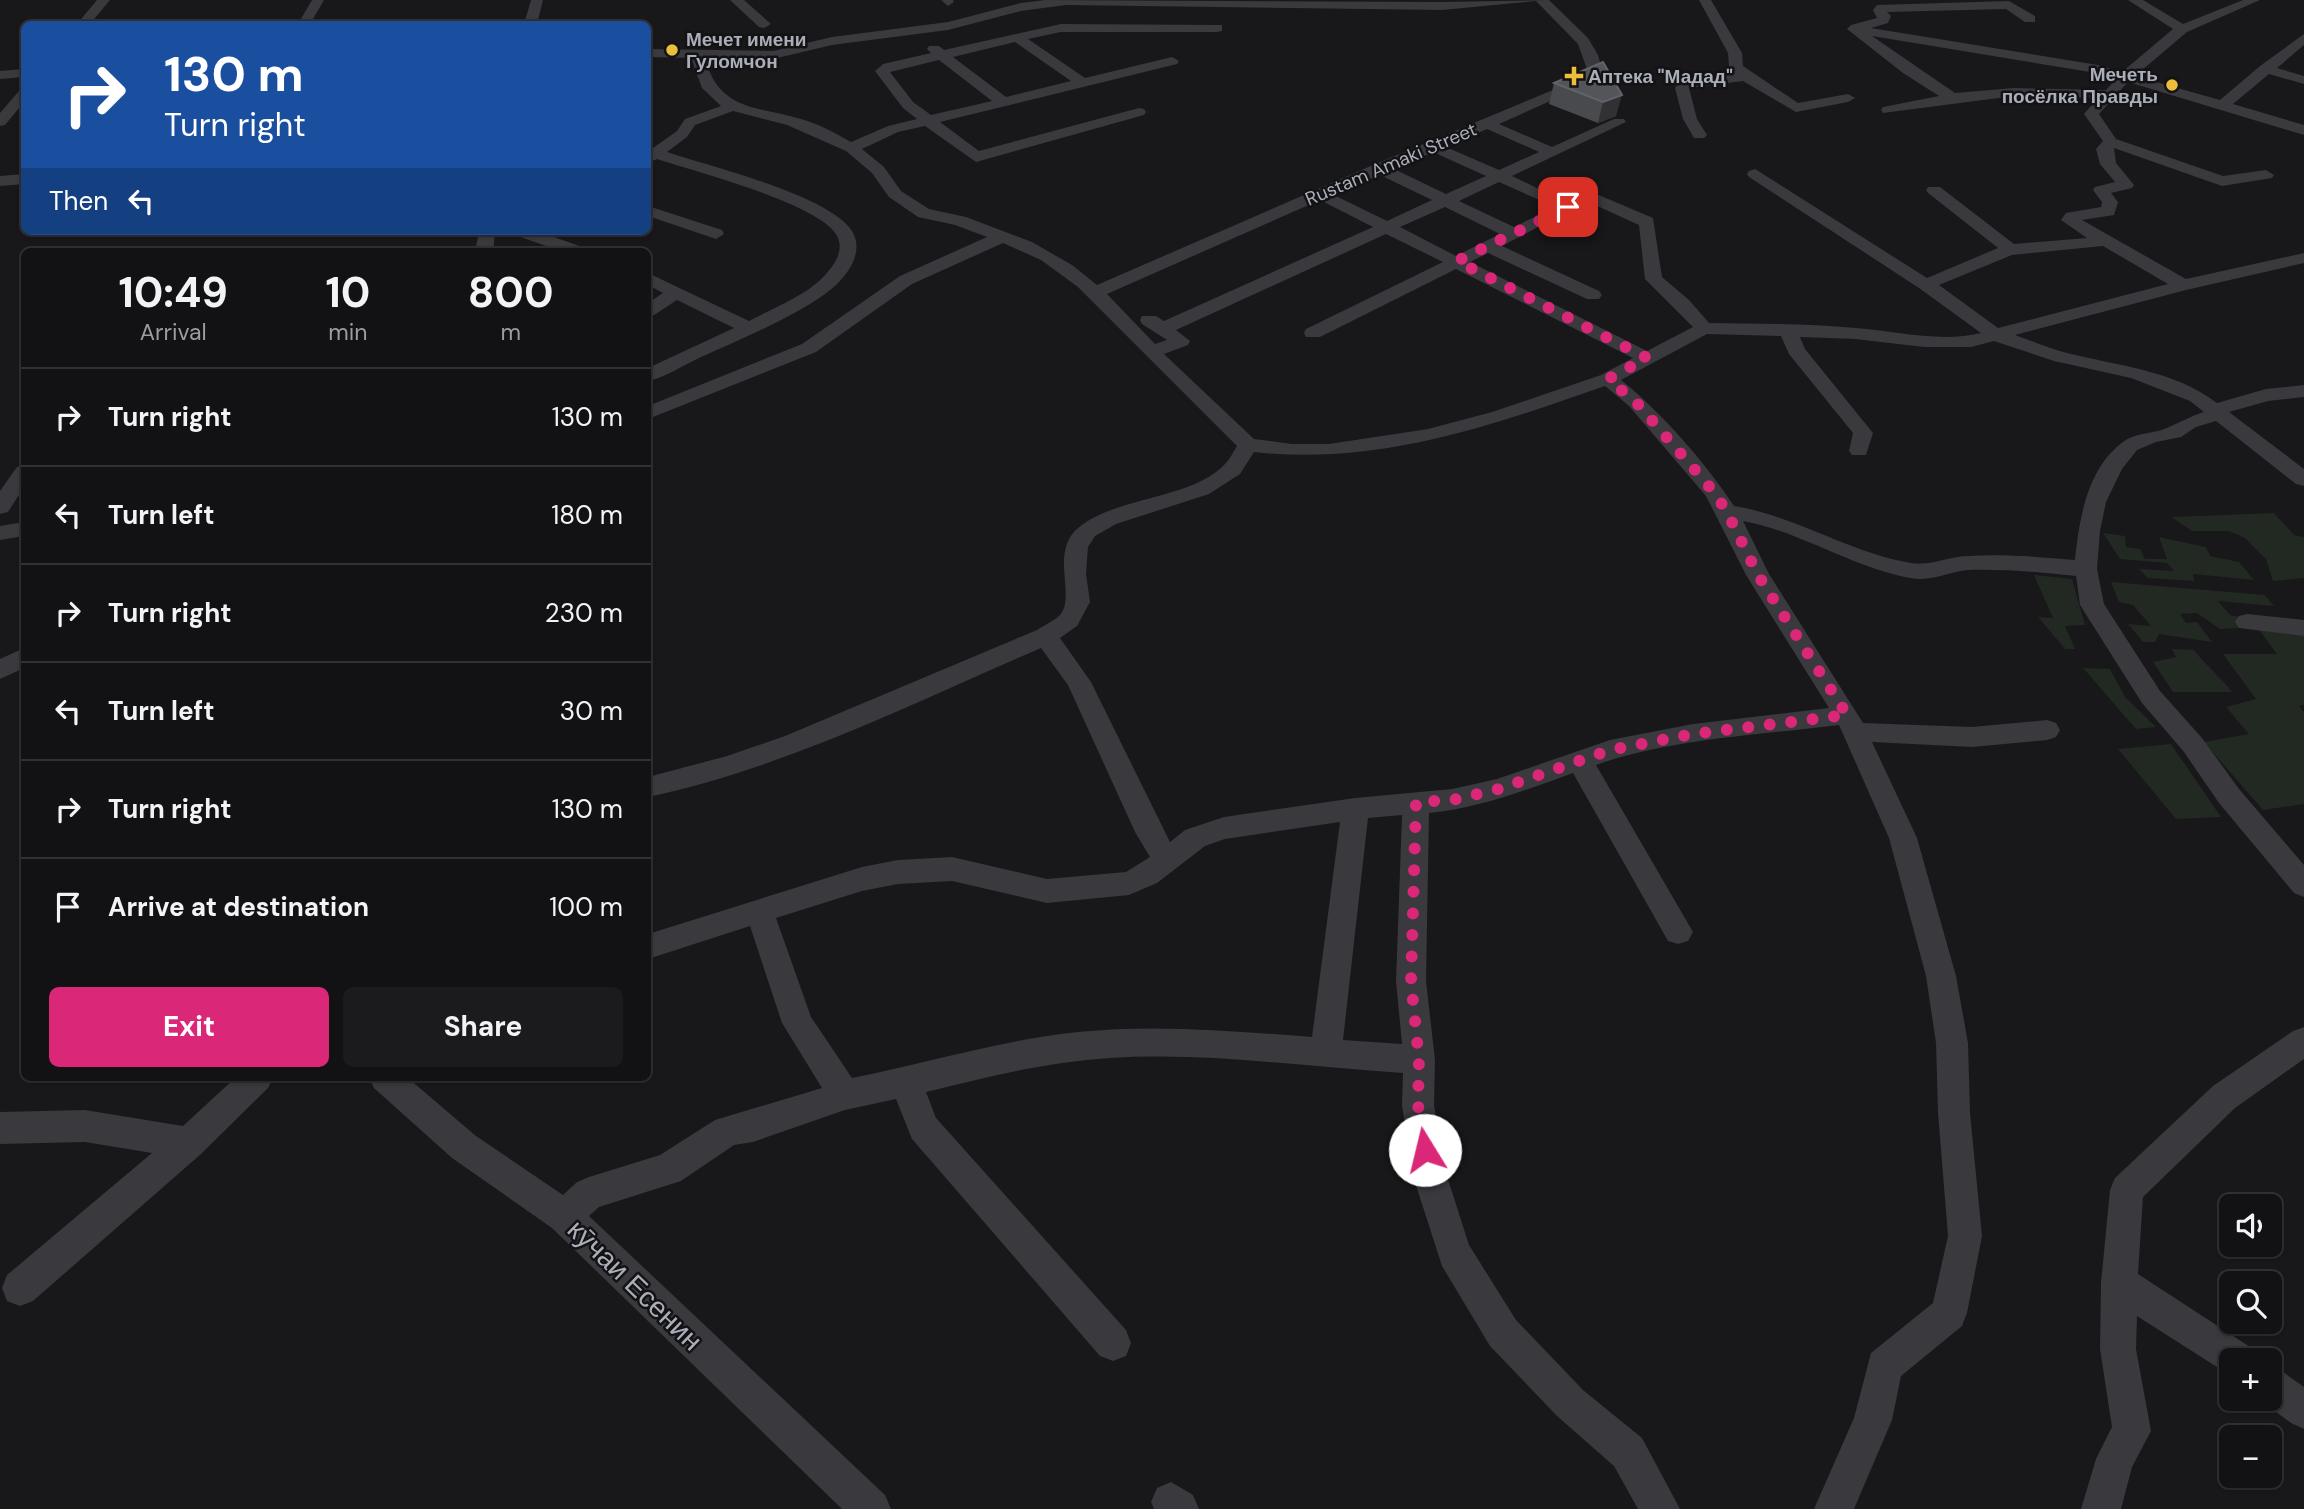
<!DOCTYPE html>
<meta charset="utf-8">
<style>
body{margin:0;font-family:"DM Sans",sans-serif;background:#1b1a1c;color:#f1f3f6;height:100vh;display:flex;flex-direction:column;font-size:26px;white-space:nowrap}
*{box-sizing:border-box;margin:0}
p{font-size:23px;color:#9c9da0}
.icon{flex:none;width:38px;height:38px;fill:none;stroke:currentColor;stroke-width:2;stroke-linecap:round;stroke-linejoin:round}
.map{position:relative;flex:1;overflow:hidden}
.drawer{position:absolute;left:21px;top:248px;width:630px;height:833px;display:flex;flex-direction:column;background:#121113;border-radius:10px;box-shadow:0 2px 5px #0004,0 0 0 2px #313133}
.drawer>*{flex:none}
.banner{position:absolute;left:21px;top:21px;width:630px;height:214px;border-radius:10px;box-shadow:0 2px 5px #0004,0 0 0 2px #313133;background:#1a4fa0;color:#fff;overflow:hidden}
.fabs{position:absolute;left:2219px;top:1194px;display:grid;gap:14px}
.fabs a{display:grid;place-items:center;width:63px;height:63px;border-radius:10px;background:#121113;box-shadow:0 2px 5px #0004,0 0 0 2px #313133;font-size:35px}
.pin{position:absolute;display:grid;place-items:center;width:60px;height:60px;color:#fff;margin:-30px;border-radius:14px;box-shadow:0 4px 10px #0006}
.me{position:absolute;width:77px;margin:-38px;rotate:351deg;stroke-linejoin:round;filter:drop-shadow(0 0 5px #0008)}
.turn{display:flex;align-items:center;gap:24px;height:147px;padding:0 28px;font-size:32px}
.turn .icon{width:91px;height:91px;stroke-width:2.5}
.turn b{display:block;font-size:49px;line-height:60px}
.then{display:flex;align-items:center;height:66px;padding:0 28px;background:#0003;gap:14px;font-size:26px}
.eta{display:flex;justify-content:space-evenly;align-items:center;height:119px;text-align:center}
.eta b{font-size:42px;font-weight:700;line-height:49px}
.primary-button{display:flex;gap:14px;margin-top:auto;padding:14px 28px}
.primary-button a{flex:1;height:80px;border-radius:10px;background:#db2777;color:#fff;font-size:28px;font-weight:700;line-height:80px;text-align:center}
.primary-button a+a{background:#1b1a1c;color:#f1f3f6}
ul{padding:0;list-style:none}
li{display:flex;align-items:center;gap:21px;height:98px;padding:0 28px;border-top:2px solid #313133}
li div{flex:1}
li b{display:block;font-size:26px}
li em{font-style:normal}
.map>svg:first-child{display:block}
</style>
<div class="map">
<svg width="2304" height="1509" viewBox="0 0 2304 1509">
<rect width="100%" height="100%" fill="#181719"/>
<path fill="#222923" d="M2274 513 2294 535 2304 537V578L2273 581 2266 559 2245 538 2229 531H2192L2171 517Z
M2103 533 2125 536 2126 547 2140 549 2145 559H2167L2159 537 2206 547 2210 556 2239 562 2254 580 2193 574 2194 581 2148 578 2139 569 2174 571 2167 563 2120 559Z
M2034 575 2072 579 2085 625 2065 626 2075 649H2065L2038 617 2053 618Z
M2111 582 2265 595 2274 606 2218 601 2230 615 2244 618 2242 628 2220 629 2197 613 2180 614 2186 623 2197 622 2212 642 2159 634 2155 642H2143L2128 624 2151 626 2133 605 2119 602Z
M2257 627 2304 632V705L2299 706 2304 712V804L2263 810 2204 742 2249 734 2226 707 2256 699 2223 654H2277Z
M2172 649 2194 650C2206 666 2220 676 2232 692H2173L2153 662 2176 657Z
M2083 668 2110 669 2125 697 2156 727 2136 729Z
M2171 744 2221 817 2176 819 2118 749Z"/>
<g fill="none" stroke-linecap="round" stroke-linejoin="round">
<path fill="#39393e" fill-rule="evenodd" d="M97 0H110L90 24H77Z
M312 0H324L310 24H298Z
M531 0H543L537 24H524Z
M730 0H744L771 24 764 28 759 27Z
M941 0H953L954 2 948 6Z
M1045 0 1442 2 1549 0 1588 38 1598 55 1604 77 1499 124 1552 147 1614 119H1624L1626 122 1512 176 1576 207 1502 246 1599 291 1602 295 1599 299H1587L1488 253 1470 262 1647 351 1693 327 1645 279 1639 225 1582 199 1580 196 1582 193H1594L1653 218 1662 277 1690 301 1709 323C1758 324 1807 323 1856 328 1896 331 1941 343 1981 333L1919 288 1749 177 1747 174 1749 171 1755 169 1927 278 1998 248 1928 193 1926 190 1928 187H1940L2014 244 2087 238 2061 220 2066 213 2101 207 2102 202 2093 190 2095 187 2115 182 2100 164 2096 149 2103 141 2084 114 2098 98 2014 96 1883 113 1881 110 1883 107 1939 96 1903 73 1847 29 1851 25 1877 18 1873 10 1877 5 2009 1 2035 16V22H2025L2006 9 1887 12 1891 16 1888 23 1871 28 2098 65 2122 72 2173 29 2128 0H2143L2183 24 2243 0H2260L2187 32 2135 76 2220 100 2260 66 2304 34V45L2277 68 2304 76V84L2269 74 2233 104 2304 125V135L2128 82 2099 114 2116 139 2223 176 2266 170 2274 175 2272 178 2222 186 2114 148 2116 163 2134 185 2132 188 2111 193 2118 202 2114 215 2082 220 2186 279 2304 253V263L2186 290 2015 335C2032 341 2049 348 2067 353 2118 366 2174 370 2217 403L2266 389 2304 385V397L2268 401 2229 412 2304 469V486L2296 484 2216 421 2196 427 2181 437 2156 442 2137 450 2122 469 2106 502 2100 531 2097 569 2104 604 2160 691 2202 738 2239 789 2304 865V897L2294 893 2219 803 2184 752 2142 703 2080 605 2076 576C2040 572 2004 569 1968 570 1948 572 1932 582 1910 578 1851 567 1799 531 1743 521L1769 574 1863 723 1972 727 2047 720 2056 723 2060 730 2056 737 2047 740 1972 747 1872 742 1917 838 1956 976 1968 1043 1970 1113 1982 1236 1967 1313 1962 1326 1901 1376 1892 1420 1854 1509H1814L1854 1418 1871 1353 1933 1303 1948 1236 1938 1113 1936 1043 1926 976 1889 838 1839 725C1760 735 1670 739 1596 765L1693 932 1688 941 1678 944 1668 941 1573 773C1526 790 1480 808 1429 813L1426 981 1435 1060 1434 1105 1446 1173 1469 1245 1516 1320 1583 1390 1642 1438 1680 1509H1638L1614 1466 1557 1416 1490 1346 1442 1266 1412 1173 1402 1105 1403 1073C1306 1067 1208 1052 1110 1058 1047 1062 986 1077 926 1092L936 1118 1126 1330 1131 1343 1126 1356 1113 1361 1100 1356 912 1139 896 1099 845 1110 753 1142 734 1145 681 1181 599 1207 589 1216 885 1495 891 1509H842L552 1228 452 1158 374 1088 369 1078H408L476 1136 563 1195 577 1182 589 1177 660 1155 715 1120 822 1088 782 1023 750 926 648 959V934L862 867 898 860 952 857 1047 879 1126 872 1150 857 1135 832 1068 685 1041 648C913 703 785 768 648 797V777L727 756 785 736 1037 630C1044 625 1054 621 1060 615 1077 595 1047 549 1082 525 1121 496 1192 499 1225 464 1230 459 1233 452 1237 446L1078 287 1041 260 1003 243 912 284 816 352 648 419V406L802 344 900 276 987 237 955 225 918 217 889 197 872 173 846 151 787 125 733 111 695 125 687 137 667 152C708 166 830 195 852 231 863 249 852 269 838 283 810 311 738 340 701 357 684 365 666 377 648 381V368L734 328 677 300 654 315 648 316V303L663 293 648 285V273L749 321C773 308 808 295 826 274 836 263 844 249 837 236 821 204 693 171 657 159L648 163V146L653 148 677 131 685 119 721 106 702 88 691 58 648 57V49L773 51 832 37 948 22 1021 3ZM1536 1 1578 44 1589 75 1373 165 1097 285 1072 265 1032 242 966 217 929 209 901 191 884 167 862 149 898 132 925 126 976 162 1144 115 1146 112 1144 109 1139 108 979 151 940 122 1177 64 1179 61 1172 57 1085 78 1028 39 1061 32H1217L1222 31V25L1061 24 944 50 939 46H929L927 49 931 53 883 64 875 71 903 108 917 119 888 126 851 142C835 133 819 124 801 119 756 106 720 111 705 59H773L832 45 948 30 1021 11 1066 5 1442 10ZM1872 36 2096 73 2116 79 2106 90 2014 88 1955 93ZM1015 42 1071 81 1006 97 953 57ZM939 60 992 101 931 115 913 102 890 72ZM1487 129 1539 152 1499 170 1446 147ZM1433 152 1486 176 1446 194 1394 169ZM1380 175 1432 200 1387 221 1334 195ZM1499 182 1555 207 1514 227 1459 201ZM1320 200 1373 227 1164 321 1156 316H1142L1140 320 1142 324 1167 340 1155 344 1107 294ZM1445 207 1500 234 1456 256 1400 227ZM1386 234 1443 262 1306 329 1304 333 1306 337H1320L1456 269 1633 358 1601 375 1492 412 1428 429 1329 444H1292L1254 439 1164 354 1188 345 1190 341 1176 330ZM2103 246 2168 284 1998 328 1939 285 2012 255ZM1707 334 1781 336 1789 354 1853 433 1849 451 1852 455H1866L1873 433 1805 349 1800 337 1855 339 1924 347H1971L1994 341 2054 361 2131 378 2190 401 2204 412C2191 416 2181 422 2169 427 2155 434 2136 432 2123 442 2087 468 2079 520 2075 560 2040 557 2004 554 1969 556 1948 556 1933 566 1911 563 1850 553 1796 516 1734 506 1705 462 1662 413 1621 380ZM1605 386 1629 406 1706 496 1746 575 1829 708 1693 724 1610 740 1497 779 1452 789 1355 798 1224 817 1185 830 1170 842 1091 682 1060 638 1077 626 1090 602 1086 574 1088 547 1095 536 1116 524 1209 494 1240 474 1254 452C1377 466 1491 426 1605 386ZM1402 815 1396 981 1402 1044 1343 1040 1368 818ZM1340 822 1312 1037C1235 1031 1155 1024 1078 1032 1001 1040 927 1063 852 1078L811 1017 776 918 862 891 898 884 952 881 1047 903 1129 895 1157 883 1205 846 1225 839Z
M1699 0H1711L1742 53 1743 66 1798 103 1848 94 1855 98 1848 102 1796 112 1743 81 1689 88 1697 119 1707 135 1704 138H1694L1683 119 1675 88 1679 82 1684 81 1734 73 1729 67 1728 53Z
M24 69V77L0 79V71Z
M24 90V102L5 125 0 126V113L19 91Z
M24 174V184L0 186V176Z
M648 206 722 230 724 234 716 239 648 216Z
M479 231H495L493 252H475Z
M513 231H537L585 248 588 252H563L515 235Z
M24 466V487L8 512 0 514V491L17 467Z
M24 522V536L0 540V526Z
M2247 614 2304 620V636L2239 628 2235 622 2239 616Z
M24 648V668L0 679V659Z
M2304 1027V1059L2235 1108 2143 1197 2138 1274 2250 1347 2255 1360H2231V1376L2137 1316 2136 1349 2151 1431 2132 1467 2121 1509H2081L2096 1459 2112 1427 2100 1349 2101 1283 2110 1190 2115 1178 2213 1086 2293 1031Z
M235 1078H273L268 1088 201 1154 33 1301 20 1306 7 1301 2 1288 7 1275 152 1153 85 1142 0 1144V1112L85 1110 183 1126Z
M2270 1366 2283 1372 2304 1387V1429L2291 1423 2257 1398H2270Z
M1171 1482 1193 1495 1199 1509H1154L1151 1502 1157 1488Z"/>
</g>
<path fill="#494a4e" d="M1603 62 1616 116 1598 123 1549 104 1554 83Z"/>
<path fill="#313134" d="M1622 95 1616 116 1598 123 1603 102Z"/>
<path fill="#54555a" stroke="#616368" stroke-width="2" d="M1603 62 1622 95 1603 102 1554 83Z"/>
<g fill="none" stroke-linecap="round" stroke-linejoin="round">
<path stroke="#db2777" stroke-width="12" stroke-dasharray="0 21.6" d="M1425 1150 1418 1105 1419 1060 1411 981 1416 802 1452 800 1499 789 1610 750 1693 734 1847 715 1758 575 1727 512 1714 492 1636 402 1608 379 1647 358 1457 261 1568 207"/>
</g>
<g fill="#edbe3c" stroke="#131214" stroke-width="2.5">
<circle cx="672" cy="50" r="7"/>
<path d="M1570.5 65.5h7v7h7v7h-7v7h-7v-7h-7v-7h7z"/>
<circle cx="2172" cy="85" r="7"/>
</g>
<g text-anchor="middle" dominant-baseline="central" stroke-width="5" stroke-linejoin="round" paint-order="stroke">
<g font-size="19" font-weight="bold" fill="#aaaeb9" stroke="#131214" text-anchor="start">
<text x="686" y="39">Мечет имени<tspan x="686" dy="22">Гуломчон</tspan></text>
<text x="2158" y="74" text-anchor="end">Мечеть<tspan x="2158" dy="22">посёлка Правды</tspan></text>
<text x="1588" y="76">Аптека "Мадад"</text>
</g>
<g font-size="19" fill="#aaaeb9" stroke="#131214">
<text transform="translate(1391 164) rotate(-23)">Rustam Amaki Street</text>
</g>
<g font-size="28" fill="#aaaeb9" stroke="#131214">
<text transform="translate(635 1285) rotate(44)">кӯчаи Есенин</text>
</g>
</g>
</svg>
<div class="fabs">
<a><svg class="icon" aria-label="sound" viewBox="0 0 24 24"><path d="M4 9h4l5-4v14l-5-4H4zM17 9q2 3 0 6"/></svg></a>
<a><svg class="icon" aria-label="search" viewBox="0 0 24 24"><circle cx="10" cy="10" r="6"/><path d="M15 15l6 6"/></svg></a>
<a>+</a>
<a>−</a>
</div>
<div class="pin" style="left:1568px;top:207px;background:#d93025"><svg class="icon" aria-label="arrive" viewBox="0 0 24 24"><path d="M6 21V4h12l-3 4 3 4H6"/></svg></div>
<svg class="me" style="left:1425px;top:1150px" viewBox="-20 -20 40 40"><circle r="19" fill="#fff"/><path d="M0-13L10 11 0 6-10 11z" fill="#db2777"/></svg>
<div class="banner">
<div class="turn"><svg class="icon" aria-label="right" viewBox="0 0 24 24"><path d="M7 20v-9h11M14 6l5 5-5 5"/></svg><div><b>130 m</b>Turn right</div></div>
<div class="then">Then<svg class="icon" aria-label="left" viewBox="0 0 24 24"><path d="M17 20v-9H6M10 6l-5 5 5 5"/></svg></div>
</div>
<section class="drawer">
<div class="eta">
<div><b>10:49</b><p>Arrival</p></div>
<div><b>10</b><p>min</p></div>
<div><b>800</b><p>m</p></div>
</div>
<ul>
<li><svg class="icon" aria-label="right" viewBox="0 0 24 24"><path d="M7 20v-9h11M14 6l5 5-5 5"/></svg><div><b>Turn right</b></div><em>130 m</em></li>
<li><svg class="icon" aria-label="left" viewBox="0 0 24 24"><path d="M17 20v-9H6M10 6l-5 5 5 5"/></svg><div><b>Turn left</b></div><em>180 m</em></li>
<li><svg class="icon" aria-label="right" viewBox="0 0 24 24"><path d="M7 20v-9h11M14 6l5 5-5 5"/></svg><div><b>Turn right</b></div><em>230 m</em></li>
<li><svg class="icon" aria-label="left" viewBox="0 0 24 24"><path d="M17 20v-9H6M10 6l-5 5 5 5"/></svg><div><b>Turn left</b></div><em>30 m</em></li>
<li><svg class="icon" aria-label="right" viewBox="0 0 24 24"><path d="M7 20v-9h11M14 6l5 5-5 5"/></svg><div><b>Turn right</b></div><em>130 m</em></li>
<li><svg class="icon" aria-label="arrive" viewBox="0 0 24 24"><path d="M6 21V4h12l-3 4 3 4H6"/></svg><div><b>Arrive at destination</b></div><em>100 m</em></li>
</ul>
<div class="primary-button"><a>Exit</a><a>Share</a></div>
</section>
</div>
